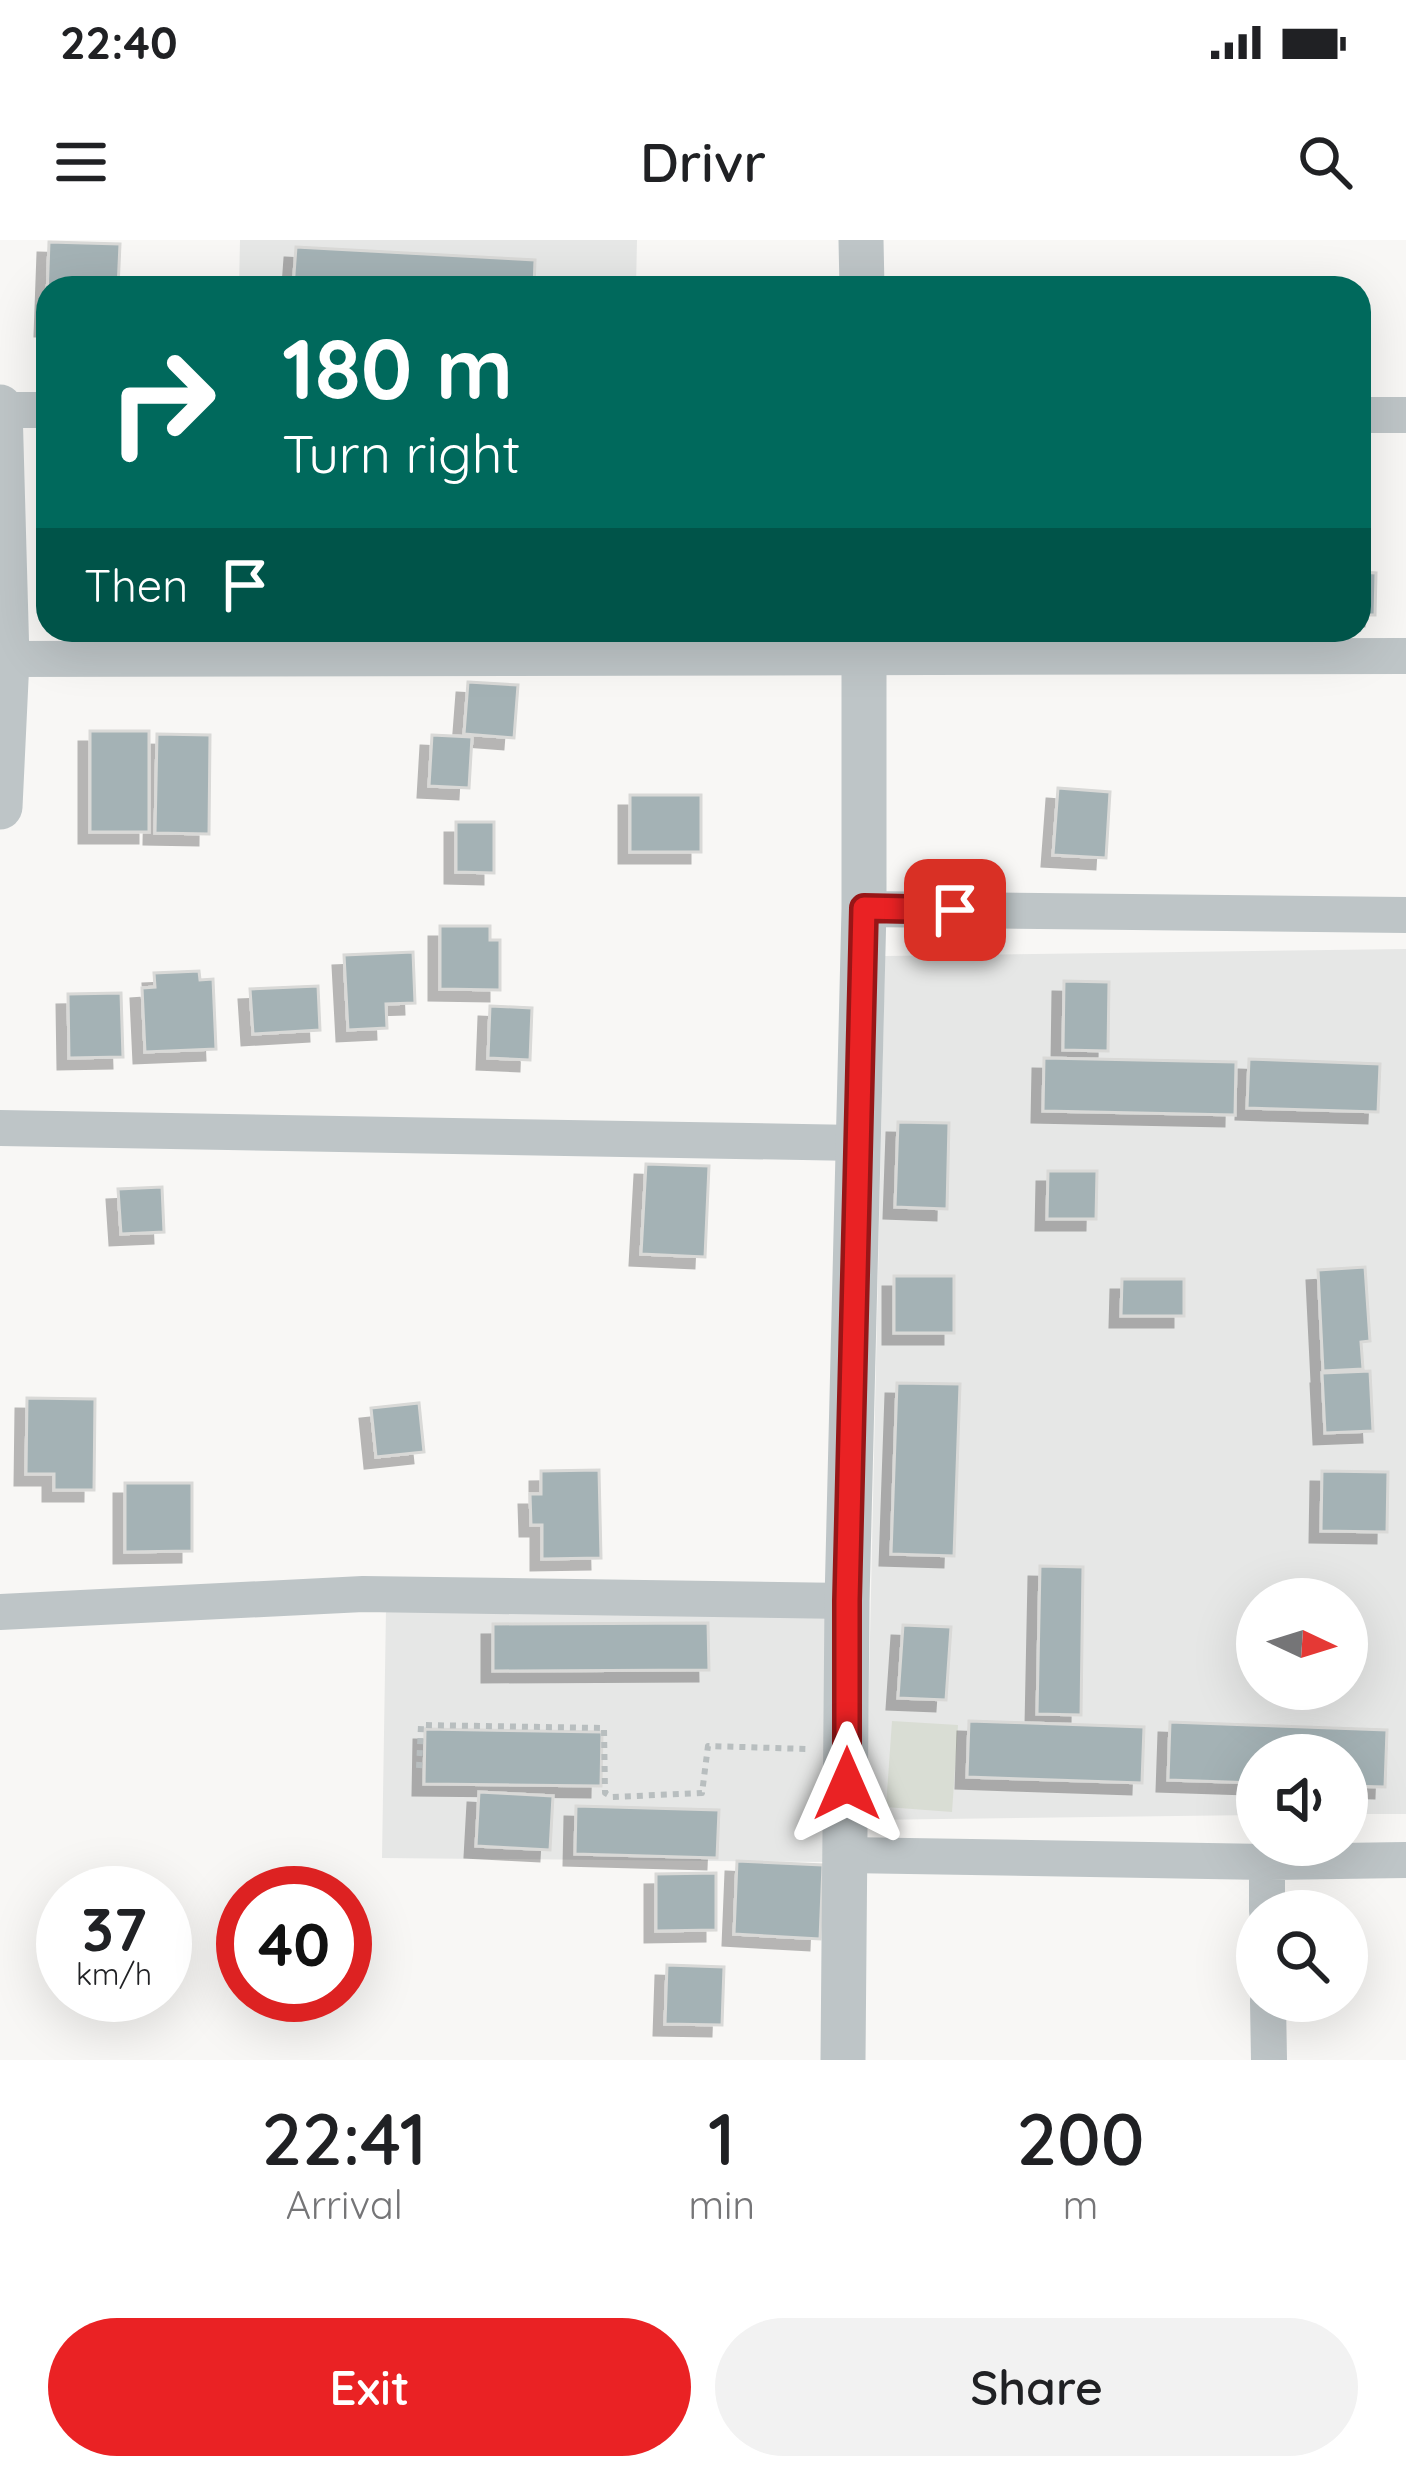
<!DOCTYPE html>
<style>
body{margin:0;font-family:Quicksand,sans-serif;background:#f2f2f2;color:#202124;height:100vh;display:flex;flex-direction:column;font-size:45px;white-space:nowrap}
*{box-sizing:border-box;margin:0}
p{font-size:39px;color:#757577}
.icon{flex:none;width:66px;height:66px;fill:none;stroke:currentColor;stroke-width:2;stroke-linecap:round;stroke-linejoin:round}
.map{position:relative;height:1820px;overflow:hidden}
.sheet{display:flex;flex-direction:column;background:#fff;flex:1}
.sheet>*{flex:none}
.guide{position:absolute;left:36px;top:36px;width:1335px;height:366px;border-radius:36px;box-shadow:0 12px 48px #0002;background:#00695c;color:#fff;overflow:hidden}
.needle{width:78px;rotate:94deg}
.controls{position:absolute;left:1236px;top:1338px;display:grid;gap:24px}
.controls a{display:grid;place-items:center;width:132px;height:132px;border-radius:50%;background:#fff;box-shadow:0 12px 48px #0002;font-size:60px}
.speed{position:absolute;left:36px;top:1626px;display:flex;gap:24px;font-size:60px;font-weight:700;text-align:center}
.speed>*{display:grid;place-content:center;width:156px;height:156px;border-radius:50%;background:#fff;box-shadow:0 12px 48px #0002;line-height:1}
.speed small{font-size:30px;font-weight:400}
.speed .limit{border:18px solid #d22;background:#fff;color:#111}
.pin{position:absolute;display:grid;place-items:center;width:102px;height:102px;color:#fff;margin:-51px;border-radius:24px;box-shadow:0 6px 18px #0006}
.me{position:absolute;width:132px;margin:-66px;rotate:0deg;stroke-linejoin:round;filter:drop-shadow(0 0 9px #0008)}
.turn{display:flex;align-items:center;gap:42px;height:252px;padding:0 48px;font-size:54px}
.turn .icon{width:156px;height:156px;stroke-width:2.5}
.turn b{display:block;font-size:84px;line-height:102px}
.then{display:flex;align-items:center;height:114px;padding:0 48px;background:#0003;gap:24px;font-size:45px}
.eta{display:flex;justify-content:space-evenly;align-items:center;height:204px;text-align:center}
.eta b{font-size:72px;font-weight:600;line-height:84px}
.primary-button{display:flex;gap:24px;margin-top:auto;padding:24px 48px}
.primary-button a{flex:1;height:138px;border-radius:72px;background:#ea2224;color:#fff;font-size:48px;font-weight:600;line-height:138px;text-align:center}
.primary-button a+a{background:#f2f2f2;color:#202124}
.status{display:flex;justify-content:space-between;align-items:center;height:84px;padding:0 60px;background:#fff;direction:ltr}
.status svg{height:33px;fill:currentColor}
header{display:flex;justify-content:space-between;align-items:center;height:156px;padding:0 48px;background:#fff;font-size:54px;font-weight:600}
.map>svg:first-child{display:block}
</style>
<div class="status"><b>22:40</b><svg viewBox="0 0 49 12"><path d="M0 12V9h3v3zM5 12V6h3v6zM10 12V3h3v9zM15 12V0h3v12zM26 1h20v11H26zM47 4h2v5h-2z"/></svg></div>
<header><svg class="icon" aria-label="menu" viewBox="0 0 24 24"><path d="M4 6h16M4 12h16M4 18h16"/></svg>Drivr<svg class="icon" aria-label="search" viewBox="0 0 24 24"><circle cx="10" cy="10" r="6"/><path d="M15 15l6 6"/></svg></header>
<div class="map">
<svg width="1406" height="1820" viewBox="0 0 1406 1820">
<defs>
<filter id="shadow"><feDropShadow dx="-11" dy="11" stdDeviation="0" flood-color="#0004"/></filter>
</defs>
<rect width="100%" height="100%" fill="#f8f7f5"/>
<path fill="#e6e7e6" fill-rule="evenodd" d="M240 0H637L636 48H239Z
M1406 709V1574H1347V1515H1257V1575L866 1580 885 716ZM1257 1359H1347V1449H1257Z
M386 1369 836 1373 832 1622 382 1618Z"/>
<path fill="#d9ddd4" d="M892 1481 958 1485 952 1572 886 1567Z"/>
<path fill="#a4b2b5" stroke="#d9d9d7" stroke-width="3" filter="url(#shadow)" d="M49 2 120 4 118 48H48V85H46Z
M296 7 535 20 534 48H293Z
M1359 332 1376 333 1375 375H1359Z
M468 442 518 445 514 498 464 494Z
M90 491H149V592H90Z
M157 494 210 495 209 594 155 593Z
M432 495 472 497 469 548 429 546Z
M1058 548 1110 552 1106 618 1053 615Z
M630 555H701V612H630Z
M456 582H494V633L456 632Z
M440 686H490V700H500V750L440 749Z
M413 712 415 763 386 764 387 788 348 790 344 715Z
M199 731 200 740 213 739 216 809 145 812 142 748 155 747 154 733Z
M1064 741 1109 742 1108 811 1063 810Z
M318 746 320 790 253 794 250 749Z
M121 753 123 817 69 818 68 754Z
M490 766 532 768 530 820 488 818Z
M1044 818 1236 822 1235 875 1043 871Z
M1249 819 1380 824 1378 872 1247 868Z
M898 882 949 883 947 969 895 967Z
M646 924 709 926 705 1017 641 1014Z
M1048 931H1097L1096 979H1047Z
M162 947 164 992 121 994 118 949Z
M1365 1027 1370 1101 1361 1102 1363 1129 1323 1131 1318 1030Z
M894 1036H954V1093H894Z
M1122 1039H1184V1076H1121Z
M1370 1131 1373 1191 1325 1193 1322 1133Z
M897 1143 960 1144 954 1316 891 1314Z
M27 1158 95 1159 94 1250H54V1234H26Z
M419 1163 424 1212 376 1217 371 1168Z
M599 1230 601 1318 542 1319V1285H531L530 1254H541V1231Z
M1322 1231 1388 1232 1387 1292 1321 1291Z
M125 1243H192V1311L125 1312Z
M1040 1326 1083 1327 1081 1475 1037 1474Z
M708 1383 709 1430 493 1431V1384Z
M903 1385 951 1387 946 1460 898 1458Z
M969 1481 1144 1487 1142 1543 967 1537Z
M1170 1482 1387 1490 1385 1547 1347 1546V1515H1257V1543L1168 1540Z
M425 1489 602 1492 601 1546 424 1544Z
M479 1552 553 1556 550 1610 476 1606Z
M576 1566 719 1570 717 1618 575 1614Z
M737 1621 823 1625 820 1699 734 1694Z
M716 1633V1690L656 1691V1634Z
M667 1725 724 1727 722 1785 665 1784Z"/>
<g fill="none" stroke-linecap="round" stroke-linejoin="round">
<path stroke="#b8bebf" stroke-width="6" stroke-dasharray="6 6" stroke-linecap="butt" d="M419 1528 421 1485 604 1488 605 1553 612 1557 702 1553 708 1506 808 1509"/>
<path stroke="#bec5c7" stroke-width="36" d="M0 170H48
M1359 175H1406
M7 419 1406 416
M864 669 1406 675
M0 888 857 903
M0 1372 363 1354 847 1361
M846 1615 1267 1622 1406 1620
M1267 1622V1671
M1268 1761 1269 1820"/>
<path stroke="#bec5c7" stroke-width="45" d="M861 0 862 48
M0 167 7 419 0 567
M843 1820 847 1361 864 669V390"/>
</g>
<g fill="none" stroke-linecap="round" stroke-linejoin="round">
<defs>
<path id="route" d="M847 1544V1361L864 668 955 670"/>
</defs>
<use href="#route" stroke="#981617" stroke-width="30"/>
<use href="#route" stroke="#ea2224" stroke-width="21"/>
</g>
</svg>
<div class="controls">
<a><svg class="needle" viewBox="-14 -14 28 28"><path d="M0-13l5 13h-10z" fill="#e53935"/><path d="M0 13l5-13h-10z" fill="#757577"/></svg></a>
<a><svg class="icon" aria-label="sound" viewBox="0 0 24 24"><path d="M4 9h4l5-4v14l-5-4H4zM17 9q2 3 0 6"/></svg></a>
<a><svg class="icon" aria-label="search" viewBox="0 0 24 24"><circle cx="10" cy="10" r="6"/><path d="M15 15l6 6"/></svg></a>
</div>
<div class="speed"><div>37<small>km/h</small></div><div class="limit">40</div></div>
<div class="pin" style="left:955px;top:670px;background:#d93025"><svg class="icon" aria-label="arrive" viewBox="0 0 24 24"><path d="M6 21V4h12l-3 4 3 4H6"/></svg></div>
<svg class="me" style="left:847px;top:1544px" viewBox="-20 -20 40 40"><path d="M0-17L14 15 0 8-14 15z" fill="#ea2224" stroke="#fff" stroke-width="4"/></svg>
<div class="guide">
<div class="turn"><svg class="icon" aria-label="right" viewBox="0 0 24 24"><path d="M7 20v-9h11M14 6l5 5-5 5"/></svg><div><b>180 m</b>Turn right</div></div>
<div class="then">Then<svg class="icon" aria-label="arrive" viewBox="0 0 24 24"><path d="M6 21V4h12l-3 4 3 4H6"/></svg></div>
</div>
</div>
<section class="sheet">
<div class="eta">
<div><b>22:41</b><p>Arrival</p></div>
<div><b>1</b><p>min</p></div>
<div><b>200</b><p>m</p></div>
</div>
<div class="primary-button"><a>Exit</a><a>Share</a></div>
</section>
